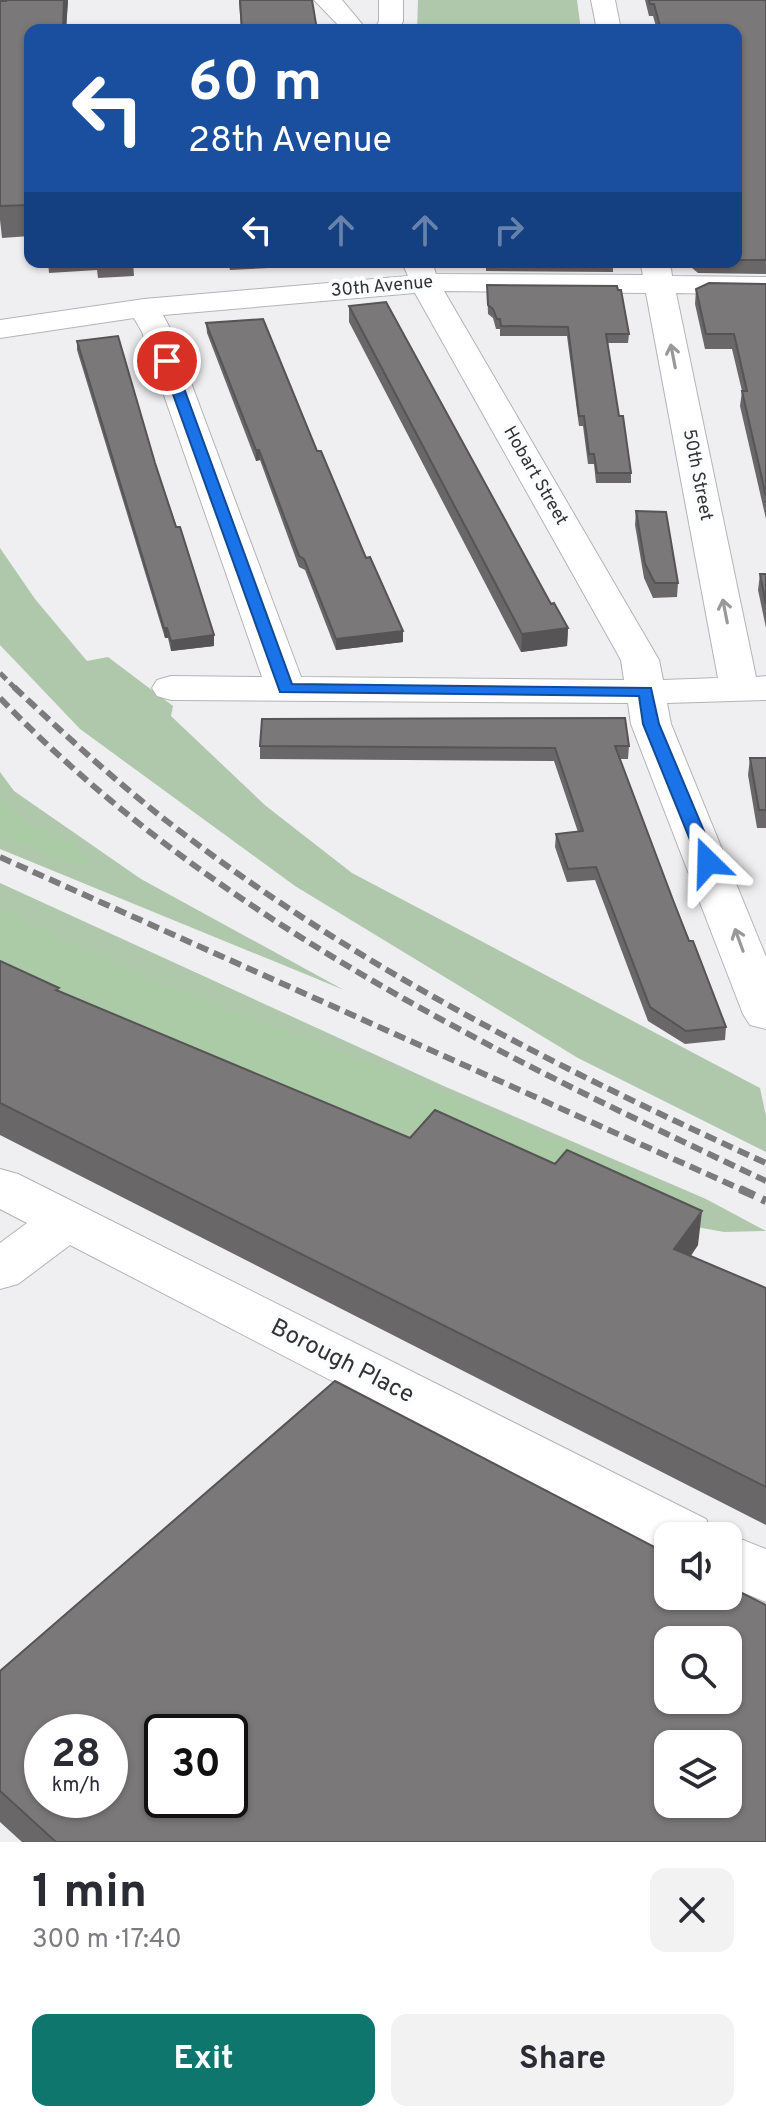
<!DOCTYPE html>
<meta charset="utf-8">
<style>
body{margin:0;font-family:Overpass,sans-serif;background:#f2f2f3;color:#2b2b33;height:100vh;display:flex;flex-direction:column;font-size:30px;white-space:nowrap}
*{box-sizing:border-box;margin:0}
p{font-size:26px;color:#7c7c81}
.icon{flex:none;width:44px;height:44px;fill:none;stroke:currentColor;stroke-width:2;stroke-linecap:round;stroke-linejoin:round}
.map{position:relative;height:1842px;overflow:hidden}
.panel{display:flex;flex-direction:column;background:#fff;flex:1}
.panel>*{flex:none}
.top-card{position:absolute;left:24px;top:24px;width:718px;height:244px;border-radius:16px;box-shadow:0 2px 6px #0004;background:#1a4fa0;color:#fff;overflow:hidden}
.buttons{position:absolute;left:654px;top:1522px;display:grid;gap:16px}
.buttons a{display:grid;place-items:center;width:88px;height:88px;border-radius:16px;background:#fff;box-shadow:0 2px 6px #0004;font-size:40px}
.speed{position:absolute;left:24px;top:1714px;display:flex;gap:16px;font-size:40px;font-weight:700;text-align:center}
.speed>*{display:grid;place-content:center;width:104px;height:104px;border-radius:50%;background:#fff;box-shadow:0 2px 6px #0004;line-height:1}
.speed small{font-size:20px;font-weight:400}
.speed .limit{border:4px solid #111;border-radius:12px;background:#fff;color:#111}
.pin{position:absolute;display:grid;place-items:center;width:68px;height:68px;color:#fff;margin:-34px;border:4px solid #fff;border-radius:50%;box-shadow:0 2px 8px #0007}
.me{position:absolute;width:88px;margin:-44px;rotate:338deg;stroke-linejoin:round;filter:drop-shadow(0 0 6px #0008)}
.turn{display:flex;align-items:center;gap:28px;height:168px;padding:0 32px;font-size:36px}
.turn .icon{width:104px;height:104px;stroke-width:2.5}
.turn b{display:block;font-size:56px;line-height:68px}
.lanes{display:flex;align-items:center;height:76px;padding:0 32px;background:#0003;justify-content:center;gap:40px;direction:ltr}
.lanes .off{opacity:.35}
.round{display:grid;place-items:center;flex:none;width:84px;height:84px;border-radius:16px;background:#f2f2f3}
.head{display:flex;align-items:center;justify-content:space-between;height:136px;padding:0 32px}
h1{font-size:48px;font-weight:700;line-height:60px}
.button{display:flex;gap:16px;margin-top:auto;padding:16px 32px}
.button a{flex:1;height:92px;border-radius:16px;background:#0f766e;color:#fff;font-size:32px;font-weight:700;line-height:92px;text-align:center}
.button a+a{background:#f2f2f3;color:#2b2b33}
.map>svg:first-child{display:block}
</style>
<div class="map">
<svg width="766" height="1842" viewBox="0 0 766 1842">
<rect width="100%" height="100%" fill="#efeff2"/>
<path fill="#afc8ab" d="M418 0H577L581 30H417Z
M0 548 35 599 87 661 108 657 173 706 171 716 266 806 352 873 760 1088 766 1116V1152L578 1058 295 886 80 729 0 645Z
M0 772 14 791 141 879 344 990 0 849Z
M0 883 446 1087 706 1199 766 1231 724 1232 680 1224 405 1161 0 980Z"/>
<path fill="#abcaa6" d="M0 799 29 825 71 842 90 861 83 866 0 837Z
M0 909 147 979 418 1082 682 1194 696 1207 693 1214 426 1122 379 1142 0 972Z"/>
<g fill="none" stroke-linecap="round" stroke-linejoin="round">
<defs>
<path id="minor" d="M314 0H342L367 30H343Z
M379 0H403V21L399 30H375L379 21Z
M591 0H615L621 30H597Z
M402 262H432L436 274 643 275 640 262H670L672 276 766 277V295L676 293 756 677 766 676V700L667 703 671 724 766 957V1029L750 1025 743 1014 631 724 628 703 171 700 157 696 152 688 157 680 171 676 262 677 142 332 134 318 0 338V320L144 299 408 276ZM444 291 646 293 718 678 663 680 659 660ZM415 293 621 660 624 680 301 677 172 332 163 315Z
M0 1169 18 1174 706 1519 714 1536H668V1554L664 1553 70 1245 18 1284 0 1289V1243L27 1223 0 1209Z
M728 1534 766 1549V1602L728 1586V1536H721Z"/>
</defs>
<use href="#minor" stroke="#b4b4b7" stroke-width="2"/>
<use href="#minor" fill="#fff" fill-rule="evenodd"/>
<path stroke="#7b7b7c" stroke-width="5" stroke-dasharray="9 5" stroke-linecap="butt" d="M0 673 16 689"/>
<path stroke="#7b7b7c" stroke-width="6" stroke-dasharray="12 6" stroke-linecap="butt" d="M14 687C64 734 114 780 168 822 351 964 557 1068 766 1163
M0 698C211 917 495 1053 766 1181
M0 857 745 1191"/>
<path stroke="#7b7b7c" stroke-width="8" stroke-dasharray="16 8" stroke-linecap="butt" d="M740 1189 766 1201"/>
</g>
<path fill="#6a6768" d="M6 0H68L66 30H30V236L2 238 0 220V1H6Z
M239 0H312L317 30H241Z
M645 0H766V274L698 273 685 262H736V30H657L653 16H649Z
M48 262H133L134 276 98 278 97 270 49 273Z
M228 262H267L268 268 230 270Z
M486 262 613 263V272L486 271Z
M766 284V519L740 406 742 391 732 349H705L695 304 696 289Z
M487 285 629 334 628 343H608L619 416 631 473V483H596L594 464H588L583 426H579L567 336H500V329H496L493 318 488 314Z
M349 306 568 628 567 646 521 652 349 322Z
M206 323 317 451 403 642 336 650 305 570 299 567 260 460 256 461 207 333Z
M77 341 155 463 214 635V646L171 651 168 638H165L77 350Z
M636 511 678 583 677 597 653 598 644 578 635 525Z
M760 574H766V628L758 590Z
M260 746H629L628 759H620L673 900 726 1027 725 1040 685 1044 648 1021 595 880 567 882 555 847 556 834 578 832 554 761 260 759Z
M750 758H766V828H757L748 775Z
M0 961 59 992 410 1138 698 1245 691 1256 766 1288V1525L0 1135Z
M0 1671 766 1842H22L0 1822Z"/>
<path fill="#565455" d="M64 0H68L66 30H63Z
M256 450H259L260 460 256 461Z
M164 628H167L168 638H165Z
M568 628 567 646 521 652 522 634Z
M403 631V642L336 650V639Z
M214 635V646L171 651V641Z
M702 1211 698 1245 670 1283 674 1249Z"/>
<path fill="#7b7879" stroke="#565455" stroke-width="2" fill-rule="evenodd" d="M6 0H64L63 30H30V205L0 206V1H6Z
M240 0H312L317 30H242Z
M649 0H766V260H736V30H661L654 4H650Z
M486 262H613V263Z
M709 283 766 284V496L742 391H747L734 334H706L696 289Z
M487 285 617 286 618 290H621L629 334H606L619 416H623L631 473H597L594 454H589L584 416H579L568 327 501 326 500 319H497L493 309 488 305Z
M386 302 551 604 554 603 568 628 522 634 349 306Z
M263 319 317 451H321L366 558 370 557 403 631 336 639 304 559 299 556 259 450H256L206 323Z
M118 336 155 463 176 527H180L214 635 171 641 167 628H164L77 341Z
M636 511 666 512 678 583H655L645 564Z
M760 574H766V604Z
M625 718 629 746H615L673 900 689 941H693L726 1027 686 1031 650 1007 596 867 568 869 556 834 583 831 555 748 260 746 262 719Z
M750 758H766V810H759Z
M0 961 59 988 56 990 410 1138 435 1110 555 1164 567 1150 702 1211 674 1249 766 1288V1487L0 1103Z
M335 1381 668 1554V1596H728V1586L766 1605V1842H56L0 1791V1671ZM668 1640H728V1700H668ZM42 1732H110V1800H42ZM162 1732H230V1800H162ZM668 1744H728V1804H668Z"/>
<defs><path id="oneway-shaft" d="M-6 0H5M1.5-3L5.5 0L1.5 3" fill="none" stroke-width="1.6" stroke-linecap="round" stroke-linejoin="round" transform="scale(2)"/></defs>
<g stroke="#99999a">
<use href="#oneway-shaft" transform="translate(673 356) rotate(-101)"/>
<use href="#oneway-shaft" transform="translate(725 611) rotate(-101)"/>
<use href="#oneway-shaft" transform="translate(739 940) rotate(-110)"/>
</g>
<path fill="#1a73e8" stroke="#114b97" stroke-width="2" d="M167 357 174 361 292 684 651 688 659 724 717 862 714 866H702L699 862 643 724 639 696 280 692 161 361Z"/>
<g text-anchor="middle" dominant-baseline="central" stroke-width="8" stroke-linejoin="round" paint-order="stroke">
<g font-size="18" fill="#333334" stroke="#fcfdff">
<text transform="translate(382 287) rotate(-5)">30th Avenue</text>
<text transform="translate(697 475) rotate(79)">50th Street</text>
<text transform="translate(535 476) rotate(60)">Hobart Street</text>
</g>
<g font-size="24" fill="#333334" stroke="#fcfdff">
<text transform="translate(342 1362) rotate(27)">Borough Place</text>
</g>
</g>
</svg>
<div class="buttons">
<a><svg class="icon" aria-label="sound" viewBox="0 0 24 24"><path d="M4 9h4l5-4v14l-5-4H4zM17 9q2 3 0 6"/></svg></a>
<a><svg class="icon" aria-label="search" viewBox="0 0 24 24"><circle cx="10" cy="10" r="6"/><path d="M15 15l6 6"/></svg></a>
<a><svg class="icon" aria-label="layers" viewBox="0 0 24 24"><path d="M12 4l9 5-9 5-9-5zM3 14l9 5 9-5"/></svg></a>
</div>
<div class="speed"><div>28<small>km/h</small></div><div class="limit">30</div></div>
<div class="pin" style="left:167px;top:361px;background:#d93025"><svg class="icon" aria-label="arrive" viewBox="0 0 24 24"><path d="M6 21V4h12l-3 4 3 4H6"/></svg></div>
<svg class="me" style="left:708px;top:862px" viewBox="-20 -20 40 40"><path d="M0-17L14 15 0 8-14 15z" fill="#1a73e8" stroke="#fff" stroke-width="4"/></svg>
<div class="top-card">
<div class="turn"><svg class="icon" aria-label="left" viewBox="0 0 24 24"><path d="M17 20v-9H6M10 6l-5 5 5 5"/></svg><div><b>60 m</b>28th Avenue</div></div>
<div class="lanes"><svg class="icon" aria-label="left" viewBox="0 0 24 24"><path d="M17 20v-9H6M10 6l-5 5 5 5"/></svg><svg class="icon off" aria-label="ahead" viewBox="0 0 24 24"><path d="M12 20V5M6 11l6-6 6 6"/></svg><svg class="icon off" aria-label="ahead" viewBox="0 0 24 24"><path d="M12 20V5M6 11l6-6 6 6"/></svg><svg class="icon off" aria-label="right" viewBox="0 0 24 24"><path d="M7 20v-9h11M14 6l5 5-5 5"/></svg></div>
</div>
</div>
<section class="panel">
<div class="head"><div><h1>1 min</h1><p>300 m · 17:40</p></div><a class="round"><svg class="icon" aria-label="close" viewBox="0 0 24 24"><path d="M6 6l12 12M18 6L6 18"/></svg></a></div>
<div class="button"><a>Exit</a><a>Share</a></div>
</section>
